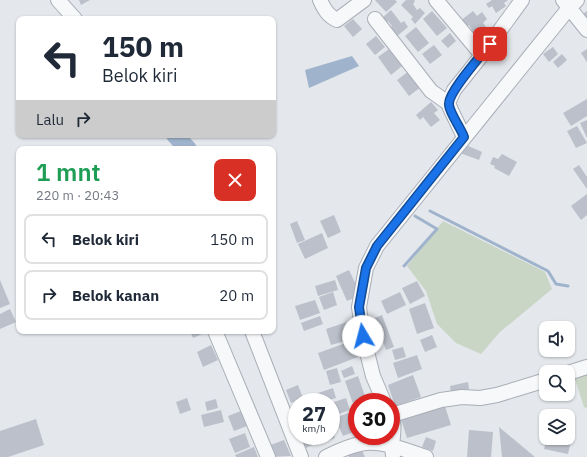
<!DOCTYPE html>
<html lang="id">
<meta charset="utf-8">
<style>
body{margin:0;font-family:"IBM Plex Sans",sans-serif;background:#f2f2f3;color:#1f2937;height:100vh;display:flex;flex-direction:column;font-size:15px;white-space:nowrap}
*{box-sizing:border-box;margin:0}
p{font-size:13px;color:#747a83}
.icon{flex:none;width:22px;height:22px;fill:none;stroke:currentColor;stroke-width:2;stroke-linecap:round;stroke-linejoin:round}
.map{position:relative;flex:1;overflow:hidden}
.side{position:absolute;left:16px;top:146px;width:260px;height:188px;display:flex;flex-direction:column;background:#fff;border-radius:8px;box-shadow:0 1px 3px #0004}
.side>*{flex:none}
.hud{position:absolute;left:16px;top:16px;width:260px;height:122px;border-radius:8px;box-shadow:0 1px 3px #0004;background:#fff;color:#1f2937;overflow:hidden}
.tools{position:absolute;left:539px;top:321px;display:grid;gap:8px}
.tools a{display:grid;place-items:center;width:36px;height:36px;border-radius:8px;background:#fff;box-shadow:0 1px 3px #0004;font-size:20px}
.speed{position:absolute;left:288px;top:393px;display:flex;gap:8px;font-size:20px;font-weight:700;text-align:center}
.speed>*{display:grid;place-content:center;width:52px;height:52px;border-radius:50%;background:#fff;box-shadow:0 1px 3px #0004;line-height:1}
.speed small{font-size:10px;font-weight:400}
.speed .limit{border:6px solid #d22;background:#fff;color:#111}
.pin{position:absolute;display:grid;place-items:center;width:34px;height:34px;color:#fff;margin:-17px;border-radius:8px;box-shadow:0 2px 6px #0006}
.me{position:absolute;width:44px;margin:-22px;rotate:352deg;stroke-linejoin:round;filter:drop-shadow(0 0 3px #0008)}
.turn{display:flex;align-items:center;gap:14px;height:84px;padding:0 20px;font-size:18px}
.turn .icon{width:52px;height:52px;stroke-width:2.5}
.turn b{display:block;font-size:28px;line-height:34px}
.then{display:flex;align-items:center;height:38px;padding:0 20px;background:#0003;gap:8px;font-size:15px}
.round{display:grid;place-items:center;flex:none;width:42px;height:42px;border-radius:8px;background:#f2f2f3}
.headline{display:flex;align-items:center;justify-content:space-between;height:68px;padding:0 20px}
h1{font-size:24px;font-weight:600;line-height:30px;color:#1e9e55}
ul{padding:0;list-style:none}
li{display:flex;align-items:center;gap:12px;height:50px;margin:0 8px 6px;padding:0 12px;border:2px solid #e0e1e3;border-radius:8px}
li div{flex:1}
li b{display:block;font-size:15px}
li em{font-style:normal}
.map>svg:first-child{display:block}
</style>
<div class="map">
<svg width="587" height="457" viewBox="0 0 587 457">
<rect width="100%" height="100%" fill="#e4e7ec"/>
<path fill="#c9d6c5" d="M443 221 545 272 552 289 500 332 481 354 456 343 437 324 426 291 407 266Z
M587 371V408L584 407 574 376Z"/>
<path fill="#9fb4cc" d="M352 56 359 66 309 88 305 70Z"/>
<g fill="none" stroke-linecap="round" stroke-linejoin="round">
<path stroke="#9fb4cc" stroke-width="3" d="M430 211 548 271 556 284 568 286
M404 266 437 229 415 216"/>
<path stroke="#9fb4cc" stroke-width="18" d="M175 135 188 149"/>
</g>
<path fill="#bbc0ca" d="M79 0H90L81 5Z
M375 0H395L397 2 386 12Z
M406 0H414L415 1 413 4 417 10 420 8 425 13 415 24 411 19 413 17 401 5Z
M492 0H508L504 3 506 6 496 13 492 6 489 8 486 4Z
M391 10 401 23 404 21 408 27 396 37 389 28 392 26 388 21 386 23 382 18Z
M432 11 447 28 437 36 423 19Z
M473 11 477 16 482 12 487 19 483 23 489 31 481 37 478 34 474 37 470 32 472 30 469 25 466 28 460 21Z
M587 11V25L580 16Z
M353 19 362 29 353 37 344 26Z
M416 27 429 43 418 52 405 36Z
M450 33 456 41 448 48 441 41Z
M376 36 385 47 375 55 366 44Z
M434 45 442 55 430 64 422 54Z
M553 47 558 54 549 62 543 54Z
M389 49 402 66 391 75 378 57Z
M587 49V62L581 53Z
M562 54 567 60 558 68 553 62Z
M409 71 421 87 409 96 397 80Z
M587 99V116L571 126 563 113Z
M431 102 438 110 434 113 440 120 431 127 423 117 420 120 416 115Z
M587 120V138L580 123Z
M577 126 587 143 576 148 567 131Z
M466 145 482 152 479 160 460 153Z
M502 154 517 162 509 176 494 168 495 166 490 164 493 157 498 159Z
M579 165 587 177V189L573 169Z
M587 194V215L581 220 571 206Z
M334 215 341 232 328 238 320 221Z
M297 221 305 240 297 243 290 224Z
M322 233 328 248 305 259 298 244Z
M349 270 361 295 347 301 336 276Z
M273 277 276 287 273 288Z
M0 280 10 304 0 308Z
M335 280 338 290 318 296 315 286Z
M417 281 425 296 410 304 402 288Z
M333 292 337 305 324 310 319 297Z
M400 292 406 305 387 314 381 301Z
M315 300 320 313 300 320 295 306Z
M425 303 434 328 417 334 409 309Z
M10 309 16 322 0 329V314Z
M382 315 394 347 386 350 375 318Z
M320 316 323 324 304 331 301 323Z
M347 322 352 339 331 345 326 329Z
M190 331H209L193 338Z
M432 335 437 347 425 352 420 340Z
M357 339 363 355 324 370 318 353Z
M211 345 218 360 203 367 197 352Z
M403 347 406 357 395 360 392 350Z
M417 355 422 369 398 378 393 363Z
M352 366 355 374 344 378 341 371Z
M337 368 341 382 330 385 326 371Z
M413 375 421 397 395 406 388 385Z
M358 376 367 402H357V415L345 381Z
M468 382 469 389 451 393 450 386Z
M298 385 303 398 291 403 286 390Z
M333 388 336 398 321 402 318 393Z
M187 398 191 410 180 414 176 402Z
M346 398 350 410 336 415 331 403Z
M216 399 218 408 207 411 205 402Z
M444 403 451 425 407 438 400 416Z
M221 410 224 422 204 427 201 415Z
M241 411 247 426 234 431 228 416Z
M348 413 356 431 343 436 335 418Z
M36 419 44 445 8 457H0V431Z
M331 427 335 438 317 445 313 436H331Z
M499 427 535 457H502Z
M469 430 493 432 491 457H467Z
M245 433 250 447 235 453 229 439Z
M301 436H311L314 444 306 448Z
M426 437 436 441 433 451 422 447Z
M547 438H556L571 441 568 454 544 449Z
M284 440 291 456 269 457 265 447Z
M254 447 258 457H236L235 455Z
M361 448 365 457H349L348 454Z"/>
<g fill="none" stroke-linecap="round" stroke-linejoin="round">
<defs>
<path id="minor" d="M58 0 75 19
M320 0C324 9 328 16 337 20L364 0
M436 0 482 55
M563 0 587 30
M375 19 431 91 448 103 454 90 482 55 522 0
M448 103 451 110 464 137
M215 331 268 457
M252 331 301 457
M568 373 587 367
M384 402 373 376 363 336 359 307 366 268 377 246 569 8 577 0
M391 414C397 428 390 441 393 455
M392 415 441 400 462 397 480 398 497 395 546 380
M326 457C338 451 351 445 365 443 385 441 407 451 426 457"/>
</defs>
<use href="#minor" stroke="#a9aeb7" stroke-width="16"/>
<use href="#minor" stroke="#f7f8fa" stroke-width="14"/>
</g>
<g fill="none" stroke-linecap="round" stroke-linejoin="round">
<defs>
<path id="route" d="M363 336 359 307 366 268 377 246 464 137C461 128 448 111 449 103 450 90 481 56 490 44"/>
</defs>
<use href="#route" stroke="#114b97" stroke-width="10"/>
<use href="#route" stroke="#1a73e8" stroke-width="7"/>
</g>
</svg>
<div class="tools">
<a><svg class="icon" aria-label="sound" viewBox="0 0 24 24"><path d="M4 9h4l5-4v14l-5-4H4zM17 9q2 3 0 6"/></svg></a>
<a><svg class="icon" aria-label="search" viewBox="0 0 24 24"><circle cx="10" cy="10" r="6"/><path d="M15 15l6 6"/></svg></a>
<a><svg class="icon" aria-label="layers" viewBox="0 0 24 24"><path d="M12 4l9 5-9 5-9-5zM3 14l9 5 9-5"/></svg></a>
</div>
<div class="speed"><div>27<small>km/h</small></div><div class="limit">30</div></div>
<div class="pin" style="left:490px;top:44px;background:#d93025"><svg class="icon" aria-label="arrive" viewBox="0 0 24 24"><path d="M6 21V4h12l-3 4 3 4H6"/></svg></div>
<svg class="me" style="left:363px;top:336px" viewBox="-20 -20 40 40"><circle r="19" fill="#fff"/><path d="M0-13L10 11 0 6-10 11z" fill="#1a73e8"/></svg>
<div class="hud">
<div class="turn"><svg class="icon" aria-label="left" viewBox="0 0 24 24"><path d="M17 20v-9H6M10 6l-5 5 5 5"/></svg><div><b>150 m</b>Belok kiri</div></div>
<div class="then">Lalu<svg class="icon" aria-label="right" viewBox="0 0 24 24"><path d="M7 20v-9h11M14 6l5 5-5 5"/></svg></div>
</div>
<section class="side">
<div class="headline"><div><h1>1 mnt</h1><p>220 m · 20:43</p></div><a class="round" style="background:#d93025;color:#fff"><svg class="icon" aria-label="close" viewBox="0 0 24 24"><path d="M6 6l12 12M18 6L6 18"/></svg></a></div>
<ul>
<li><svg class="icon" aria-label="left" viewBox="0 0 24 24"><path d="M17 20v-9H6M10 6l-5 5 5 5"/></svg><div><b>Belok kiri</b></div><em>150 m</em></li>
<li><svg class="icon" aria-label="right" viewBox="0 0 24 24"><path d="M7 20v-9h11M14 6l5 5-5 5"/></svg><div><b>Belok kanan</b></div><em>20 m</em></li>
</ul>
</section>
</div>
